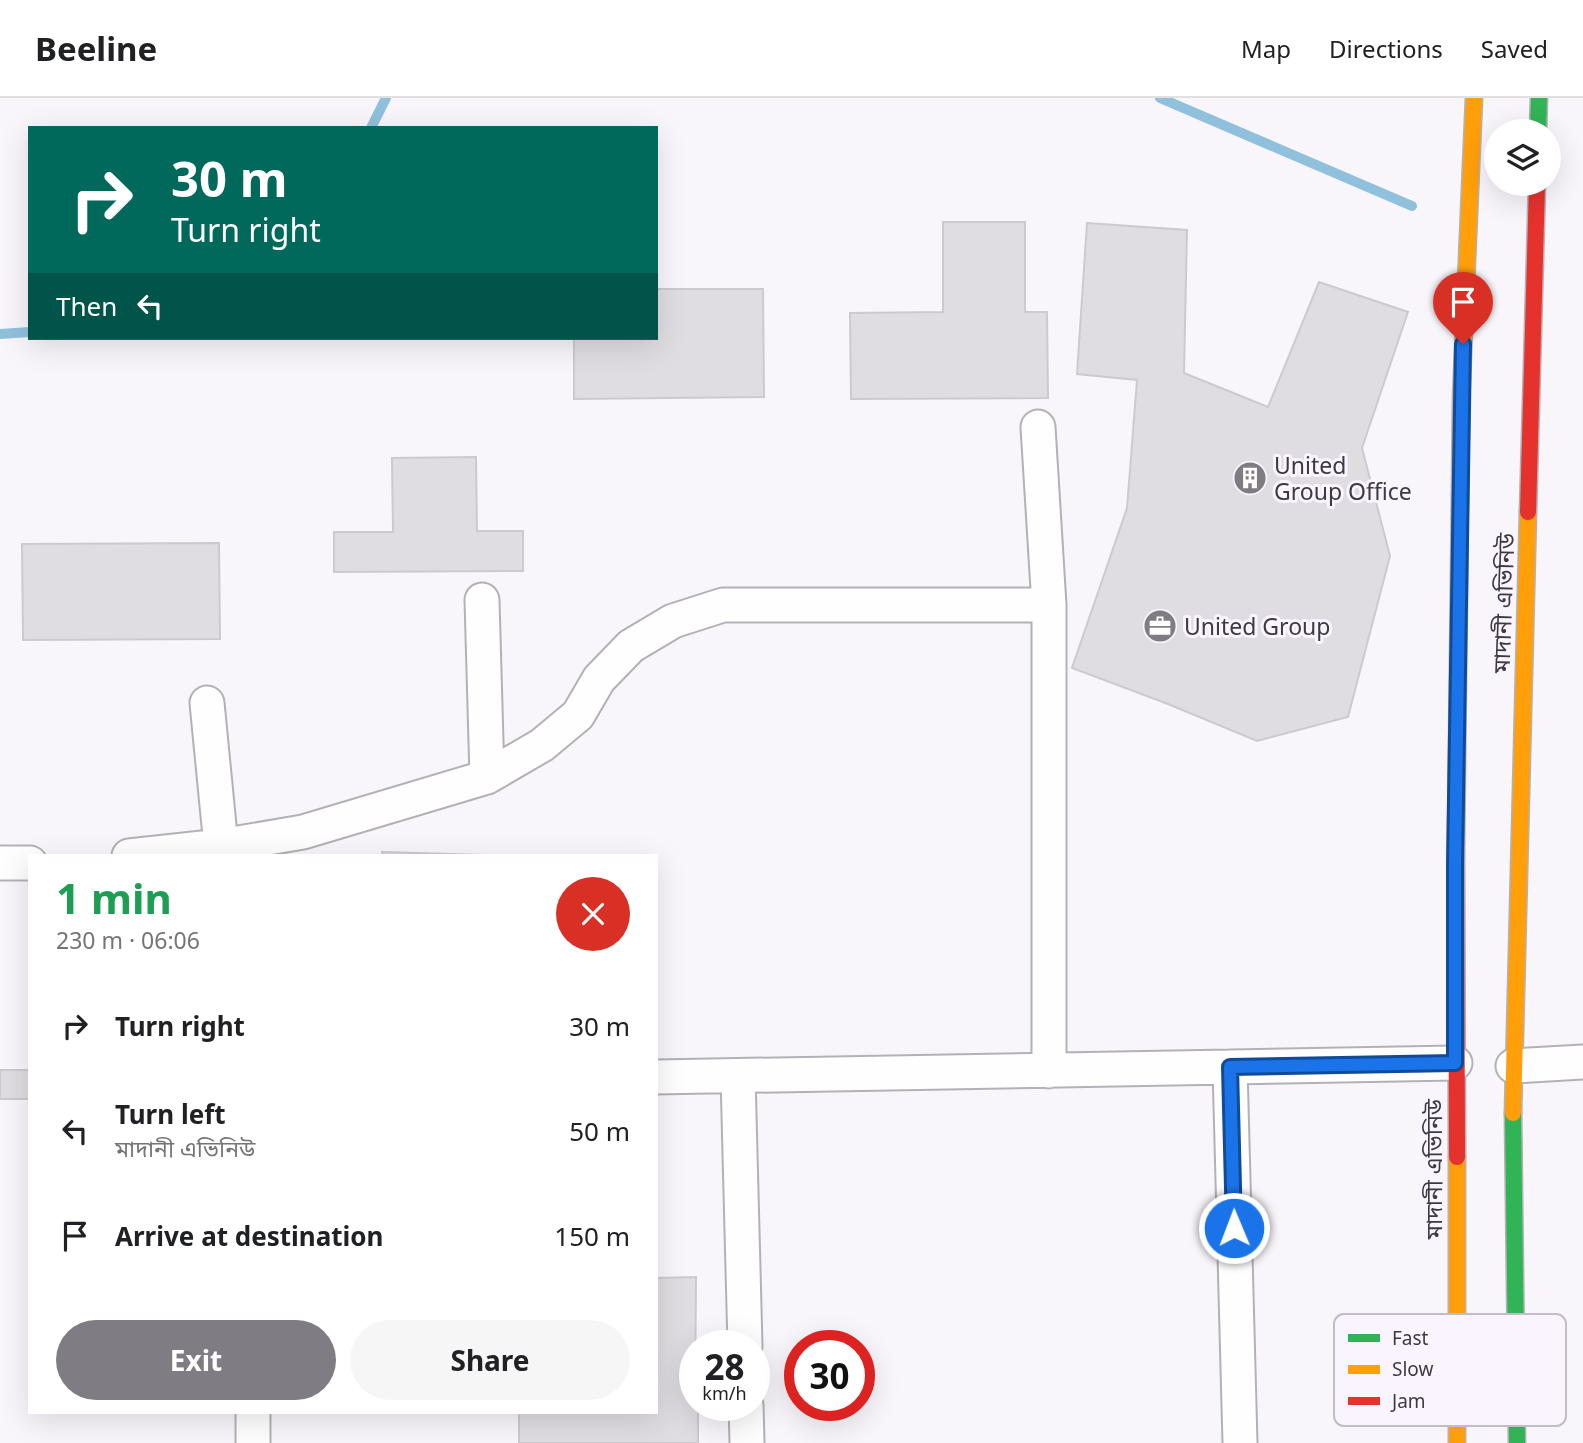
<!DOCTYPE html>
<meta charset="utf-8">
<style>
body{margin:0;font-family:"Noto Sans","Noto Sans Bengali",sans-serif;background:#f6f6f6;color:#202124;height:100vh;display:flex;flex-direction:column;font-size:26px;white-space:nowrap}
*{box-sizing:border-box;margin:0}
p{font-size:23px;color:#757577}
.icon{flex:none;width:38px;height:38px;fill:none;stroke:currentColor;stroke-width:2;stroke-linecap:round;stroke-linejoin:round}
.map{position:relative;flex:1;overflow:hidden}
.side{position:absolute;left:28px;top:756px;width:630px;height:560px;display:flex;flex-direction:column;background:#fff;border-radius:0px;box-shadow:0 7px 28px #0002}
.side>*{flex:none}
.top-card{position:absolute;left:28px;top:28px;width:630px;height:214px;border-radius:0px;box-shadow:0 7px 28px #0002;background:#00695c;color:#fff;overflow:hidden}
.buttons{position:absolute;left:1484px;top:21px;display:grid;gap:14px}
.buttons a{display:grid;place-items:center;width:77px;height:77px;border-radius:50%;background:#fff;box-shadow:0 7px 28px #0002;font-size:35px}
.speed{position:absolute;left:679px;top:1232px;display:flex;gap:14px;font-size:35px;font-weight:700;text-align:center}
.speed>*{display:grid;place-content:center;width:91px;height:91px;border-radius:50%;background:#fff;box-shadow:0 7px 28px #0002;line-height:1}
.speed small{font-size:18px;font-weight:400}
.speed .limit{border:10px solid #d22;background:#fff;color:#111}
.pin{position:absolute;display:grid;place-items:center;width:60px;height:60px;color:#fff;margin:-72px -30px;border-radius:50% 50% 50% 0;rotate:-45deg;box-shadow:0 0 7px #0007}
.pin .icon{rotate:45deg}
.me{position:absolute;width:77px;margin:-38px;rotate:359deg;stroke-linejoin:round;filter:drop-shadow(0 0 5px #0008)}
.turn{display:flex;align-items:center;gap:24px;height:147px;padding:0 28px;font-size:32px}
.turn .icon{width:91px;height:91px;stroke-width:2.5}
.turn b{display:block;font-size:49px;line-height:60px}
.then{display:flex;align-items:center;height:66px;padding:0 28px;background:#0003;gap:14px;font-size:26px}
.round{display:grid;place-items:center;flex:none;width:74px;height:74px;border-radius:37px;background:#f6f6f6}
.overview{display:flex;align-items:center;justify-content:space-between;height:119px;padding:0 28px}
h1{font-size:42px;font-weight:700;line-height:52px;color:#1e9e55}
.primary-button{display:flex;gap:14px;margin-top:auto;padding:14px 28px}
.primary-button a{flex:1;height:80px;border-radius:42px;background:#7f7c83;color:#fff;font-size:28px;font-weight:700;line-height:80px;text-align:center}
.primary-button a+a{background:#f6f6f6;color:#202124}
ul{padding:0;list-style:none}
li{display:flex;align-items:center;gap:21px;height:105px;padding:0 28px}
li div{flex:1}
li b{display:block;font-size:26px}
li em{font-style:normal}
header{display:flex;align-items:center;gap:42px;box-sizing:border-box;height:98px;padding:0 35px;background:#fff;border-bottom:2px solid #e0e0e0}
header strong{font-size:33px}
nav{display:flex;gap:38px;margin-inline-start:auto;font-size:24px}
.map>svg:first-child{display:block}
</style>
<header>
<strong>Beeline</strong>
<nav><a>Map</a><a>Directions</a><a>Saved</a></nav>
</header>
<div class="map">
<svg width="1583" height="1345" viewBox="0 0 1583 1345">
<rect width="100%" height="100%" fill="#f9f6fb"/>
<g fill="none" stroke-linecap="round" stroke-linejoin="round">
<path stroke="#8fc1dc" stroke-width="10" d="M1160 0 1412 108
M371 30 386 0
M0 236 30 234"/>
</g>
<path fill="#e0dde2" stroke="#ccc9cf" stroke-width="2" d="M943 124H1025V214H1047L1048 300 851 301 850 215 943 214Z
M1087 125 1187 132 1184 275 1268 309 1319 184 1408 214 1362 350 1390 458 1348 619 1257 643 1168 606 1072 570 1127 410 1137 282 1077 276Z
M656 191H763L764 299 574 301V240H656Z
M476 359 477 433H523V473L334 474V434H393L392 360Z
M219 445 220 541 23 542 22 446Z
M382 754 519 758H382Z
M0 972H30V1001H0Z
M696 1179 695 1307H698V1345H519V1314H656V1180Z"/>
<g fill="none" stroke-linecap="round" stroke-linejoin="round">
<defs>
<path id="street" d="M1038 329 1049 507V973
M482 502 487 679
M207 605 221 748
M129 758 221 748 303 734 487 679 542 647 578 617 599 581 631 548 673 523 723 507H1049
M0 765H30
M1513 968 1583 964
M1230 969 1455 965
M738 978 745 1248
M656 979 1230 969 1240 1345
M746 1307 747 1345
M253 1314V1345"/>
<path id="fast" d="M1538 33 1539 0
M1456 745 1460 397
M1513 1015 1517 1345"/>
<path id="slow" d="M1460 397 1461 301 1474 0
M1513 1015 1528 414
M1457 1059V1345"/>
<path id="jam" d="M1528 414 1537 86
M1456 745 1457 1059"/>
</defs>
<use href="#street" stroke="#b4b1b6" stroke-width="37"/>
<use href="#fast" stroke="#b4b1b6" stroke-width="19"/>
<use href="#slow" stroke="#b4b1b6" stroke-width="19"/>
<use href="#jam" stroke="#b4b1b6" stroke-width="19"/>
<use href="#street" stroke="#fefefe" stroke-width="33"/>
<use href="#fast" stroke="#30b455" stroke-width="16"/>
<use href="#slow" stroke="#ff9f0a" stroke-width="16"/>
<use href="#jam" stroke="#e5322d" stroke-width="16"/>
</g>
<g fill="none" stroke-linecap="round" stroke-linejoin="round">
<defs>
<path id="route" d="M1234 1130 1230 969 1455 965V767L1463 246"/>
</defs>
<use href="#route" stroke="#114b97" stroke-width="18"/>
<use href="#route" stroke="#1a73e8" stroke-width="12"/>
</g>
<defs>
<symbol id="building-disc" viewBox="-11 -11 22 22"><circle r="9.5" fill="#7f7c83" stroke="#f9f4fd"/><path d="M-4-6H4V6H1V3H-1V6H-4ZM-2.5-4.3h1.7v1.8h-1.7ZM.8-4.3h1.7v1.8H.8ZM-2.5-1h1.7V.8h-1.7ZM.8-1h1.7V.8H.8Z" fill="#fff"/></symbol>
<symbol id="office-disc" viewBox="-11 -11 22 22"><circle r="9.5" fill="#7f7c83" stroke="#f9f4fd"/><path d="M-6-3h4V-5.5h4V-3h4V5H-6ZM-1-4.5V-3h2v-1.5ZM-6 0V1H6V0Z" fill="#fff"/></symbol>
</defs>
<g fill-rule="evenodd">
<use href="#building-disc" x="1231" y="361" width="38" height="38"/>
<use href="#office-disc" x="1141" y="509" width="38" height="38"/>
</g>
<g text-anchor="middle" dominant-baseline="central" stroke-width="6" stroke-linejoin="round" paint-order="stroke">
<g font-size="23" fill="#3e3a42" stroke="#f9f4fd" text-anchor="start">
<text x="1274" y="367">United<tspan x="1274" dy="26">Group Office</tspan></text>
<text x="1184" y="528">United Group</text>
</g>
<g font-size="23" fill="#3e3a42" stroke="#f9f4fd">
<text transform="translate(1503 505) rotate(-88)">মাদানী এভিনিউ</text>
<text transform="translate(1433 1071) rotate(-90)">মাদানী এভিনিউ</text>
</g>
</g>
<rect x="1334" y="1216" width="232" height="112" rx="10" fill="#f9f4fd" stroke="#c1bcc5" stroke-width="2"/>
<rect x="1348" y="1236" width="32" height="8" fill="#30b455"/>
<rect x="1348" y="1267" width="32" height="9" fill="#ff9f0a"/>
<rect x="1348" y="1299" width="32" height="8" fill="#e5322d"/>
<g font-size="19" fill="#3e3a42">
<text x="1392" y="1247">Fast</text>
<text x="1392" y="1278">Slow</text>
<text x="1392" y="1310">Jam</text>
</g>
</svg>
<div class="buttons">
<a><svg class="icon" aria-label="layers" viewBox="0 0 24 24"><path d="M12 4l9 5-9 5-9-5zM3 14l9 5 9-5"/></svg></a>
</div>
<div class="speed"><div>28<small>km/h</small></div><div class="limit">30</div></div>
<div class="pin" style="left:1463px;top:246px;background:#d93025"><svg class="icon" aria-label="arrive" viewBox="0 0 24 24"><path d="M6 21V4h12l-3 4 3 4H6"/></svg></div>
<svg class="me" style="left:1234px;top:1130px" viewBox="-20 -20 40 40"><circle r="17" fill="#1a73e8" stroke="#fff" stroke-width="3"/><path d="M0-11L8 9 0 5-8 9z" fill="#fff"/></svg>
<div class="top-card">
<div class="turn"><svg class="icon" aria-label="right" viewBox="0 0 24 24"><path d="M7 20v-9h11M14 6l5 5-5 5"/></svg><div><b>30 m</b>Turn right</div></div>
<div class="then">Then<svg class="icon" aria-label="left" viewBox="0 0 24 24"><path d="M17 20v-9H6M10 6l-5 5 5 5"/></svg></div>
</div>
<section class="side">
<div class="overview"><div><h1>1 min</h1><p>230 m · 06:06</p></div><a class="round" style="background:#d93025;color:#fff"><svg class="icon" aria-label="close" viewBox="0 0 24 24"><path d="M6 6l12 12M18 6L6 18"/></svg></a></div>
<ul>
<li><svg class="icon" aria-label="right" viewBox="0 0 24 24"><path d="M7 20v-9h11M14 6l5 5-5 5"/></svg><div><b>Turn right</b></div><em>30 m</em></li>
<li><svg class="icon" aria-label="left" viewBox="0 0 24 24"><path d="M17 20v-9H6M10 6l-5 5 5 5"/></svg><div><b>Turn left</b><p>মাদানী এভিনিউ</p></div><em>50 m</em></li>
<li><svg class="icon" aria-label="arrive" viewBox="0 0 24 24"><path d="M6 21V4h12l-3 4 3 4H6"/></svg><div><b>Arrive at destination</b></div><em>150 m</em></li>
</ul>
<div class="primary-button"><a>Exit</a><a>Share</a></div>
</section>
</div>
